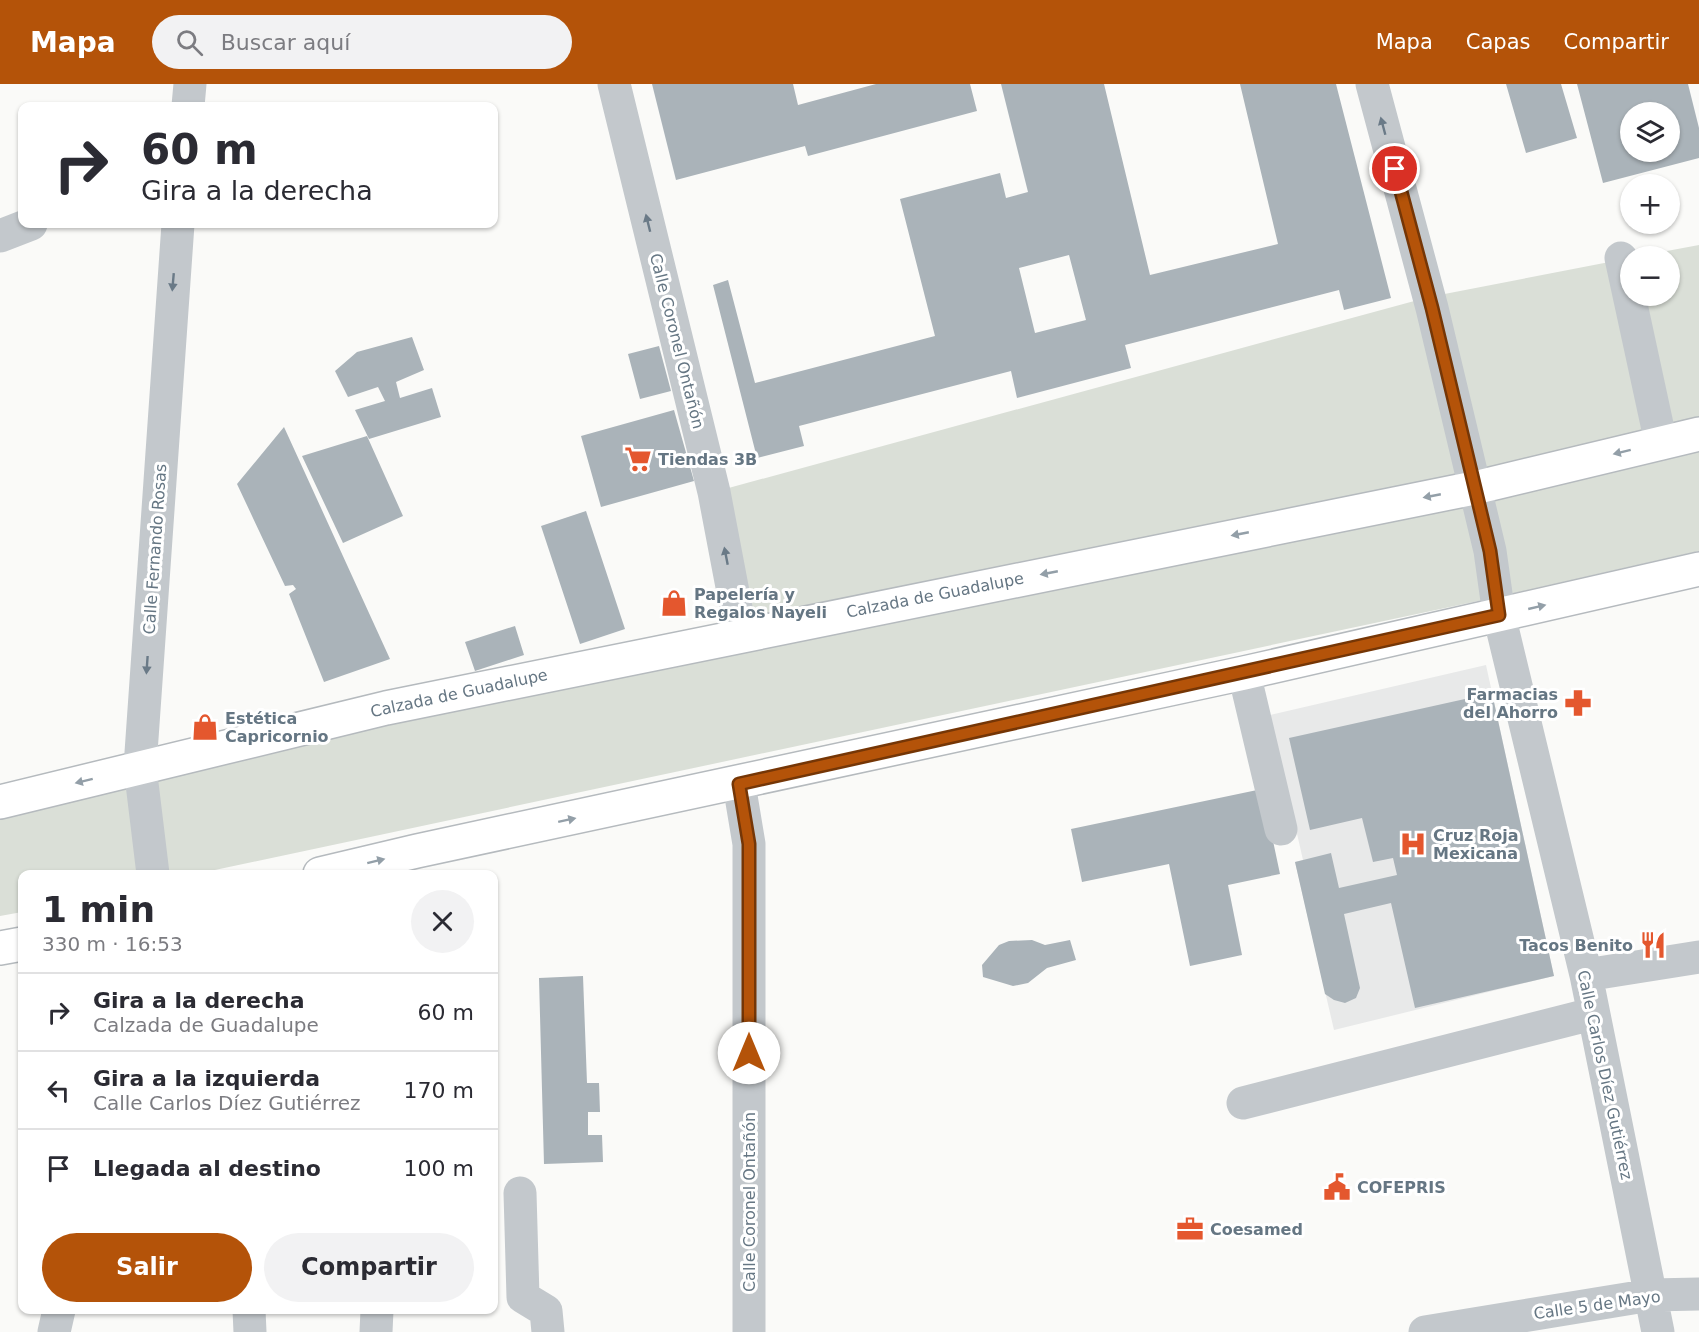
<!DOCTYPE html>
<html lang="es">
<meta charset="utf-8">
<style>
body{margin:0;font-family:"DejaVu Sans",sans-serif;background:#f2f2f3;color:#2b2b33;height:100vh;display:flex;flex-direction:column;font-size:22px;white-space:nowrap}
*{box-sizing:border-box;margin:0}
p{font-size:20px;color:#7c7c81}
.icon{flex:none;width:33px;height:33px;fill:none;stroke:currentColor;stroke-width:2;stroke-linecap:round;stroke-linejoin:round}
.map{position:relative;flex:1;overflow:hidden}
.panel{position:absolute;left:18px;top:786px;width:480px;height:444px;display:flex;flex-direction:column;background:#fff;border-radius:12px;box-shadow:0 2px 4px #0004}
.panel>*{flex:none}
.top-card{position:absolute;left:18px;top:18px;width:480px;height:126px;border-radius:12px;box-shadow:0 2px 4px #0004;background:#fff;color:#2b2b33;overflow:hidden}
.tools{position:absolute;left:1620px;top:18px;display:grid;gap:12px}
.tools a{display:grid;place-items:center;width:60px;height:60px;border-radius:50%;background:#fff;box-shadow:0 2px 4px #0004;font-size:30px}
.pin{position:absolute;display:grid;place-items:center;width:51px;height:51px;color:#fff;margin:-26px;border:3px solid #fff;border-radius:50%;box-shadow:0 2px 6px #0007}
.me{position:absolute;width:66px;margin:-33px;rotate:0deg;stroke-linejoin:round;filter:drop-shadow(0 0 4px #0008)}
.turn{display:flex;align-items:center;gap:21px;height:126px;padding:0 24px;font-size:27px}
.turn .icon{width:78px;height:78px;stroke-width:2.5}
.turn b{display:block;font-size:42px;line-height:51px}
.round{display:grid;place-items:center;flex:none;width:63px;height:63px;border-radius:32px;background:#f2f2f3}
.headline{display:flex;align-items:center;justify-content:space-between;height:102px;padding:0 24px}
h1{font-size:36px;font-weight:700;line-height:45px}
.button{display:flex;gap:12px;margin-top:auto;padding:12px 24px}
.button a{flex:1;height:69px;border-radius:36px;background:#b45309;color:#fff;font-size:24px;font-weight:700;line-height:69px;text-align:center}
.button a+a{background:#f2f2f3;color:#2b2b33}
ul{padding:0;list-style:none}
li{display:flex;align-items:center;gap:18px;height:78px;padding:0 24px;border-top:2px solid #e1e1e2}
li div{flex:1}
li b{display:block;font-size:22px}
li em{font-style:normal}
header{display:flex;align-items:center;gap:36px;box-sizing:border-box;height:84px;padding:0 30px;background:#b45309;color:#fff}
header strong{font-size:28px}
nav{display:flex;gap:33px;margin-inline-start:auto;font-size:21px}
.search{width:420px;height:54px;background:#f2f2f3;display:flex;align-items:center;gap:15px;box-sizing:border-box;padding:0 21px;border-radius:33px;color:#7c7c81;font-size:22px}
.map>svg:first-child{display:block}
</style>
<header>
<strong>Mapa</strong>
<div class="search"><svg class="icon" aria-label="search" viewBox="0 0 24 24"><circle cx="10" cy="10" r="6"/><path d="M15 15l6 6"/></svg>Buscar aquí</div>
<nav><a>Mapa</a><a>Capas</a><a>Compartir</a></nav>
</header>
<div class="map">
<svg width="1699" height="1248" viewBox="0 0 1699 1248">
<rect width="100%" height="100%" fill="#fafaf8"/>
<path fill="#e8e9e9" d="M1486 581 1554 892 1334 946 1295 778 1303 776 1270 631Z"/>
<path fill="#dadfd7" d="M1699 161V351L741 550 714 408 1429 213 1630 174V212H1670V172H1640Z
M1699 357V467L1511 510 196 790H22V828L0 832V729L712 565Z"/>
<path fill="#aab3b9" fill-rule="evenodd" d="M652 0H793L798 21 876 0H970L977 27 808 72 805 62 676 96Z
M1001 0H1104L1150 191 1278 160 1240 0H1336L1391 214 1344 226 1339 206 1125 261 1131 284 1017 314 1011 287 799 342 804 362 757 374 713 201 728 196 755 299 935 252 900 115 1000 89 1006 114 1028 108ZM1069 171 1086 236 1035 249 1019 184Z
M1506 0H1561L1577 54 1526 69Z
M1577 0H1688L1699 44V74L1603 99ZM1630 28H1670V68H1630Z
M412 253 424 286 396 298 400 314 432 304 441 333 369 355 355 326 385 317 378 303 348 313 335 287 357 268Z
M659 262 671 307 640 315 628 270Z
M674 326 694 397 601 423 581 352Z
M284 343 390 575 324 598 289 510 296 505 293 501 285 502 237 400Z
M367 352 403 432 343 459 302 372Z
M586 427 625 545 580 560 541 442Z
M515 542 524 571 475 587 465 558Z
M1492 609 1554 892 1415 924 1391 819 1344 830 1360 904 1356 914 1345 919 1334 916 1325 910 1295 778 1331 769 1339 804 1397 791 1393 774 1373 778 1362 734 1310 746 1289 654Z
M1262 705 1280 790 1228 801 1242 871 1190 882 1169 780 1082 798 1071 745Z
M1032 856 1045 861 1070 856 1076 876 1047 884 1028 899 1013 902 983 893 982 881 999 861 1009 857Z
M583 892 587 999H599L600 1028H588V1051H602L603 1078 544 1080 539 894Z"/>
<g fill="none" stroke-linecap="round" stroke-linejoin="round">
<defs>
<path id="major" d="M0 718 386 624 1474 404 1699 350
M320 790 417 767 1244 589 1699 485
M0 864 22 860"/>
</defs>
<use href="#major" stroke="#b5babe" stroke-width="36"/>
<path stroke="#c3c8cc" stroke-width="33" d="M614 0 714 408 741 550
M1372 0 1432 224 1490 467 1499 531 1586 891 1658 1248
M188 22 190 0
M0 152 31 140
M1621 174 1661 359
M1244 589 1281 745
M739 700 749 760V1248
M153 790 140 683 178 140
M1586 891 1699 873
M1243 1019 1592 930
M520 1109 523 1213 546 1227 548 1248
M249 1226 250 1248
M54 1248 59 1226
M376 1248 377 1226
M1425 1248 1651 1211 1699 1210"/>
<use href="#major" stroke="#fff" stroke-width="33"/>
</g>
<defs><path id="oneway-solid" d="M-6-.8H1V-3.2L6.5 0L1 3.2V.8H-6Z" transform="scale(1.5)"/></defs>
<g fill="#6a7a87">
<use href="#oneway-solid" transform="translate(1383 42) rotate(-105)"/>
<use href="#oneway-solid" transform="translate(648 139) rotate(-104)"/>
<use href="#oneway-solid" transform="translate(173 198) rotate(95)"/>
<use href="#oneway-solid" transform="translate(726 472) rotate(-101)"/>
<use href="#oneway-solid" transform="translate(147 581) rotate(94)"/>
</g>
<g fill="#939fa8">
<use href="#oneway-solid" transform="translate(1622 368) rotate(166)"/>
<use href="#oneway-solid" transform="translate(1432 412) rotate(169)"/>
<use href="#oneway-solid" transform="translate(1240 450) rotate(169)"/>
<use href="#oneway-solid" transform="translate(1049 489) rotate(169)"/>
<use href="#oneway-solid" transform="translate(1537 523) rotate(-13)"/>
<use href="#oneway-solid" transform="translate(84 697) rotate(166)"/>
<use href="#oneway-solid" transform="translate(567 736) rotate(-12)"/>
<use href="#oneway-solid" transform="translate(376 777) rotate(-14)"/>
</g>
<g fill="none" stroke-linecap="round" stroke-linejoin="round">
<defs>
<path id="route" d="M749 969V760L739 700 1499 531 1490 467 1432 224 1395 85"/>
</defs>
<use href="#route" stroke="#753606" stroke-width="15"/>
<use href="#route" stroke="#b45309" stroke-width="10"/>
</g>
<defs>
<symbol id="supermarket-bare" viewBox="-9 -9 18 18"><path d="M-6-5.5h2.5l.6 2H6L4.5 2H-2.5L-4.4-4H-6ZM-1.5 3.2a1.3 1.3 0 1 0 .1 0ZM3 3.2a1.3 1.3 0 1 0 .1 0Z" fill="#e4572e" stroke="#fff" stroke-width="2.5" paint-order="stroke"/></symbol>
<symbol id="shop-bare" viewBox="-9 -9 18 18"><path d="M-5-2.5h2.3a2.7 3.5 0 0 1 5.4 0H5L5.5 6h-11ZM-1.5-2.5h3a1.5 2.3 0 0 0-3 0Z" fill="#e4572e" stroke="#fff" stroke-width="2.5" paint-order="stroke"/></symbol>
<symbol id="pharmacy-bare" viewBox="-9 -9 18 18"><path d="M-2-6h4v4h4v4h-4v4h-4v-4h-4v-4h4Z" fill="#e4572e" stroke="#fff" stroke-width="2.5" paint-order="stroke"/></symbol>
<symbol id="hospital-bare" viewBox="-9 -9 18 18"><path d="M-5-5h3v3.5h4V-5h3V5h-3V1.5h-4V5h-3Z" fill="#e4572e" stroke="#fff" stroke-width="2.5" paint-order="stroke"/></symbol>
<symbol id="restaurant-bare" viewBox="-9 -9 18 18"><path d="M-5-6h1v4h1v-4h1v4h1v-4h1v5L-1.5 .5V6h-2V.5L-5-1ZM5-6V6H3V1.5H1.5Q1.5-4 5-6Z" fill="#e4572e" stroke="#fff" stroke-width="2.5" paint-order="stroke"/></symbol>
<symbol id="civic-bare" viewBox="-9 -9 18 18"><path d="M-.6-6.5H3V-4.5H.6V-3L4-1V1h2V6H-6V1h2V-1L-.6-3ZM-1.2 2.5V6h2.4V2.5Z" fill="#e4572e" stroke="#fff" stroke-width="2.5" paint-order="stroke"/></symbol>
<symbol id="office-bare" viewBox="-9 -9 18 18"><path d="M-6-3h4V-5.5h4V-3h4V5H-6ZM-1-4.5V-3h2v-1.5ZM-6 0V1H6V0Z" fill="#e4572e" stroke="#fff" stroke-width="2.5" paint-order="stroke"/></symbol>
</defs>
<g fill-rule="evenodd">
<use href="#supermarket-bare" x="619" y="356" width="38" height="38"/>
<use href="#shop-bare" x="655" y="500" width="38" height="38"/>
<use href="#pharmacy-bare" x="1559" y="600" width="38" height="38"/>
<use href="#shop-bare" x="186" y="624" width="38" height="38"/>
<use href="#hospital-bare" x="1394" y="741" width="38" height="38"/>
<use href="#restaurant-bare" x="1634" y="842" width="38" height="38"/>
<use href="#civic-bare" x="1318" y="1084" width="38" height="38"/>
<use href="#office-bare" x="1171" y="1126" width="38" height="38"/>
</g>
<g text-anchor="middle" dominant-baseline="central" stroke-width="6" stroke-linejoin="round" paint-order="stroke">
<g font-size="16" fill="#657683" stroke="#fff">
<text transform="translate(677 257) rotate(76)">Calle Coronel Ontañón</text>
<text transform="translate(155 465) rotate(-86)">Calle Fernando Rosas</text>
<text transform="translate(935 511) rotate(-11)">Calzada de Guadalupe</text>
<text transform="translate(459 609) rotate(-12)">Calzada de Guadalupe</text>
<text transform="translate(1605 991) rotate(78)">Calle Carlos Díez Gutiérrez</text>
<text transform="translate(749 1118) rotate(-90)">Calle Coronel Ontañón</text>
<text transform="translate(1597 1221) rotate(-8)">Calle 5 de Mayo</text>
</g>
<g font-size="16" font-weight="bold" fill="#657683" stroke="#fff" text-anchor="start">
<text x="658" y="375">Tiendas 3B</text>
<text x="694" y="510">Papelería y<tspan x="694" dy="18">Regalos Nayeli</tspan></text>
<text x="1558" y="610" text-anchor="end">Farmacias<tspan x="1558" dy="18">del Ahorro</tspan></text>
<text x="225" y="634">Estética<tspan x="225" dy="18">Capricornio</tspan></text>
<text x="1433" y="751">Cruz Roja<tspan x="1433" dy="18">Mexicana</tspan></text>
<text x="1633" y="861" text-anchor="end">Tacos Benito</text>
<text x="1357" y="1103">COFEPRIS</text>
<text x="1210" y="1145">Coesamed</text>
</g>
</g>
</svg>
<div class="tools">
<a><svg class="icon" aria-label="layers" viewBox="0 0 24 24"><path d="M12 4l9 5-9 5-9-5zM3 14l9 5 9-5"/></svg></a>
<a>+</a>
<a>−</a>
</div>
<div class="pin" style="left:1395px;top:85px;background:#d93025"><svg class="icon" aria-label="arrive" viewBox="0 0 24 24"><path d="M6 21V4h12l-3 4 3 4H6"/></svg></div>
<svg class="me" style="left:749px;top:969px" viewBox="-20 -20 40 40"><circle r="19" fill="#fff"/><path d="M0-13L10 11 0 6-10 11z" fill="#b45309"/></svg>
<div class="top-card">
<div class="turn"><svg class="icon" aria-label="right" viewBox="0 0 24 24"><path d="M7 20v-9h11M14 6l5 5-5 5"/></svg><div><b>60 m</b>Gira a la derecha</div></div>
</div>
<section class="panel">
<div class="headline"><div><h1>1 min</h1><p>330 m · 16:53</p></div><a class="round"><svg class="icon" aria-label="close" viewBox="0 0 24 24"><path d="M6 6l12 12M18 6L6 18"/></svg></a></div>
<ul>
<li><svg class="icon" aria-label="right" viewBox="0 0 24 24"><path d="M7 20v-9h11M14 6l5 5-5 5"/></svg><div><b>Gira a la derecha</b><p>Calzada de Guadalupe</p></div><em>60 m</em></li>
<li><svg class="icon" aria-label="left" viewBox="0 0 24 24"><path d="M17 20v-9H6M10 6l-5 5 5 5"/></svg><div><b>Gira a la izquierda</b><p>Calle Carlos Díez Gutiérrez</p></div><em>170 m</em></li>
<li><svg class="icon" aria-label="arrive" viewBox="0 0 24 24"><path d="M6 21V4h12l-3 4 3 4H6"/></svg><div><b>Llegada al destino</b></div><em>100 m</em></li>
</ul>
<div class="button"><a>Salir</a><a>Compartir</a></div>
</section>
</div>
